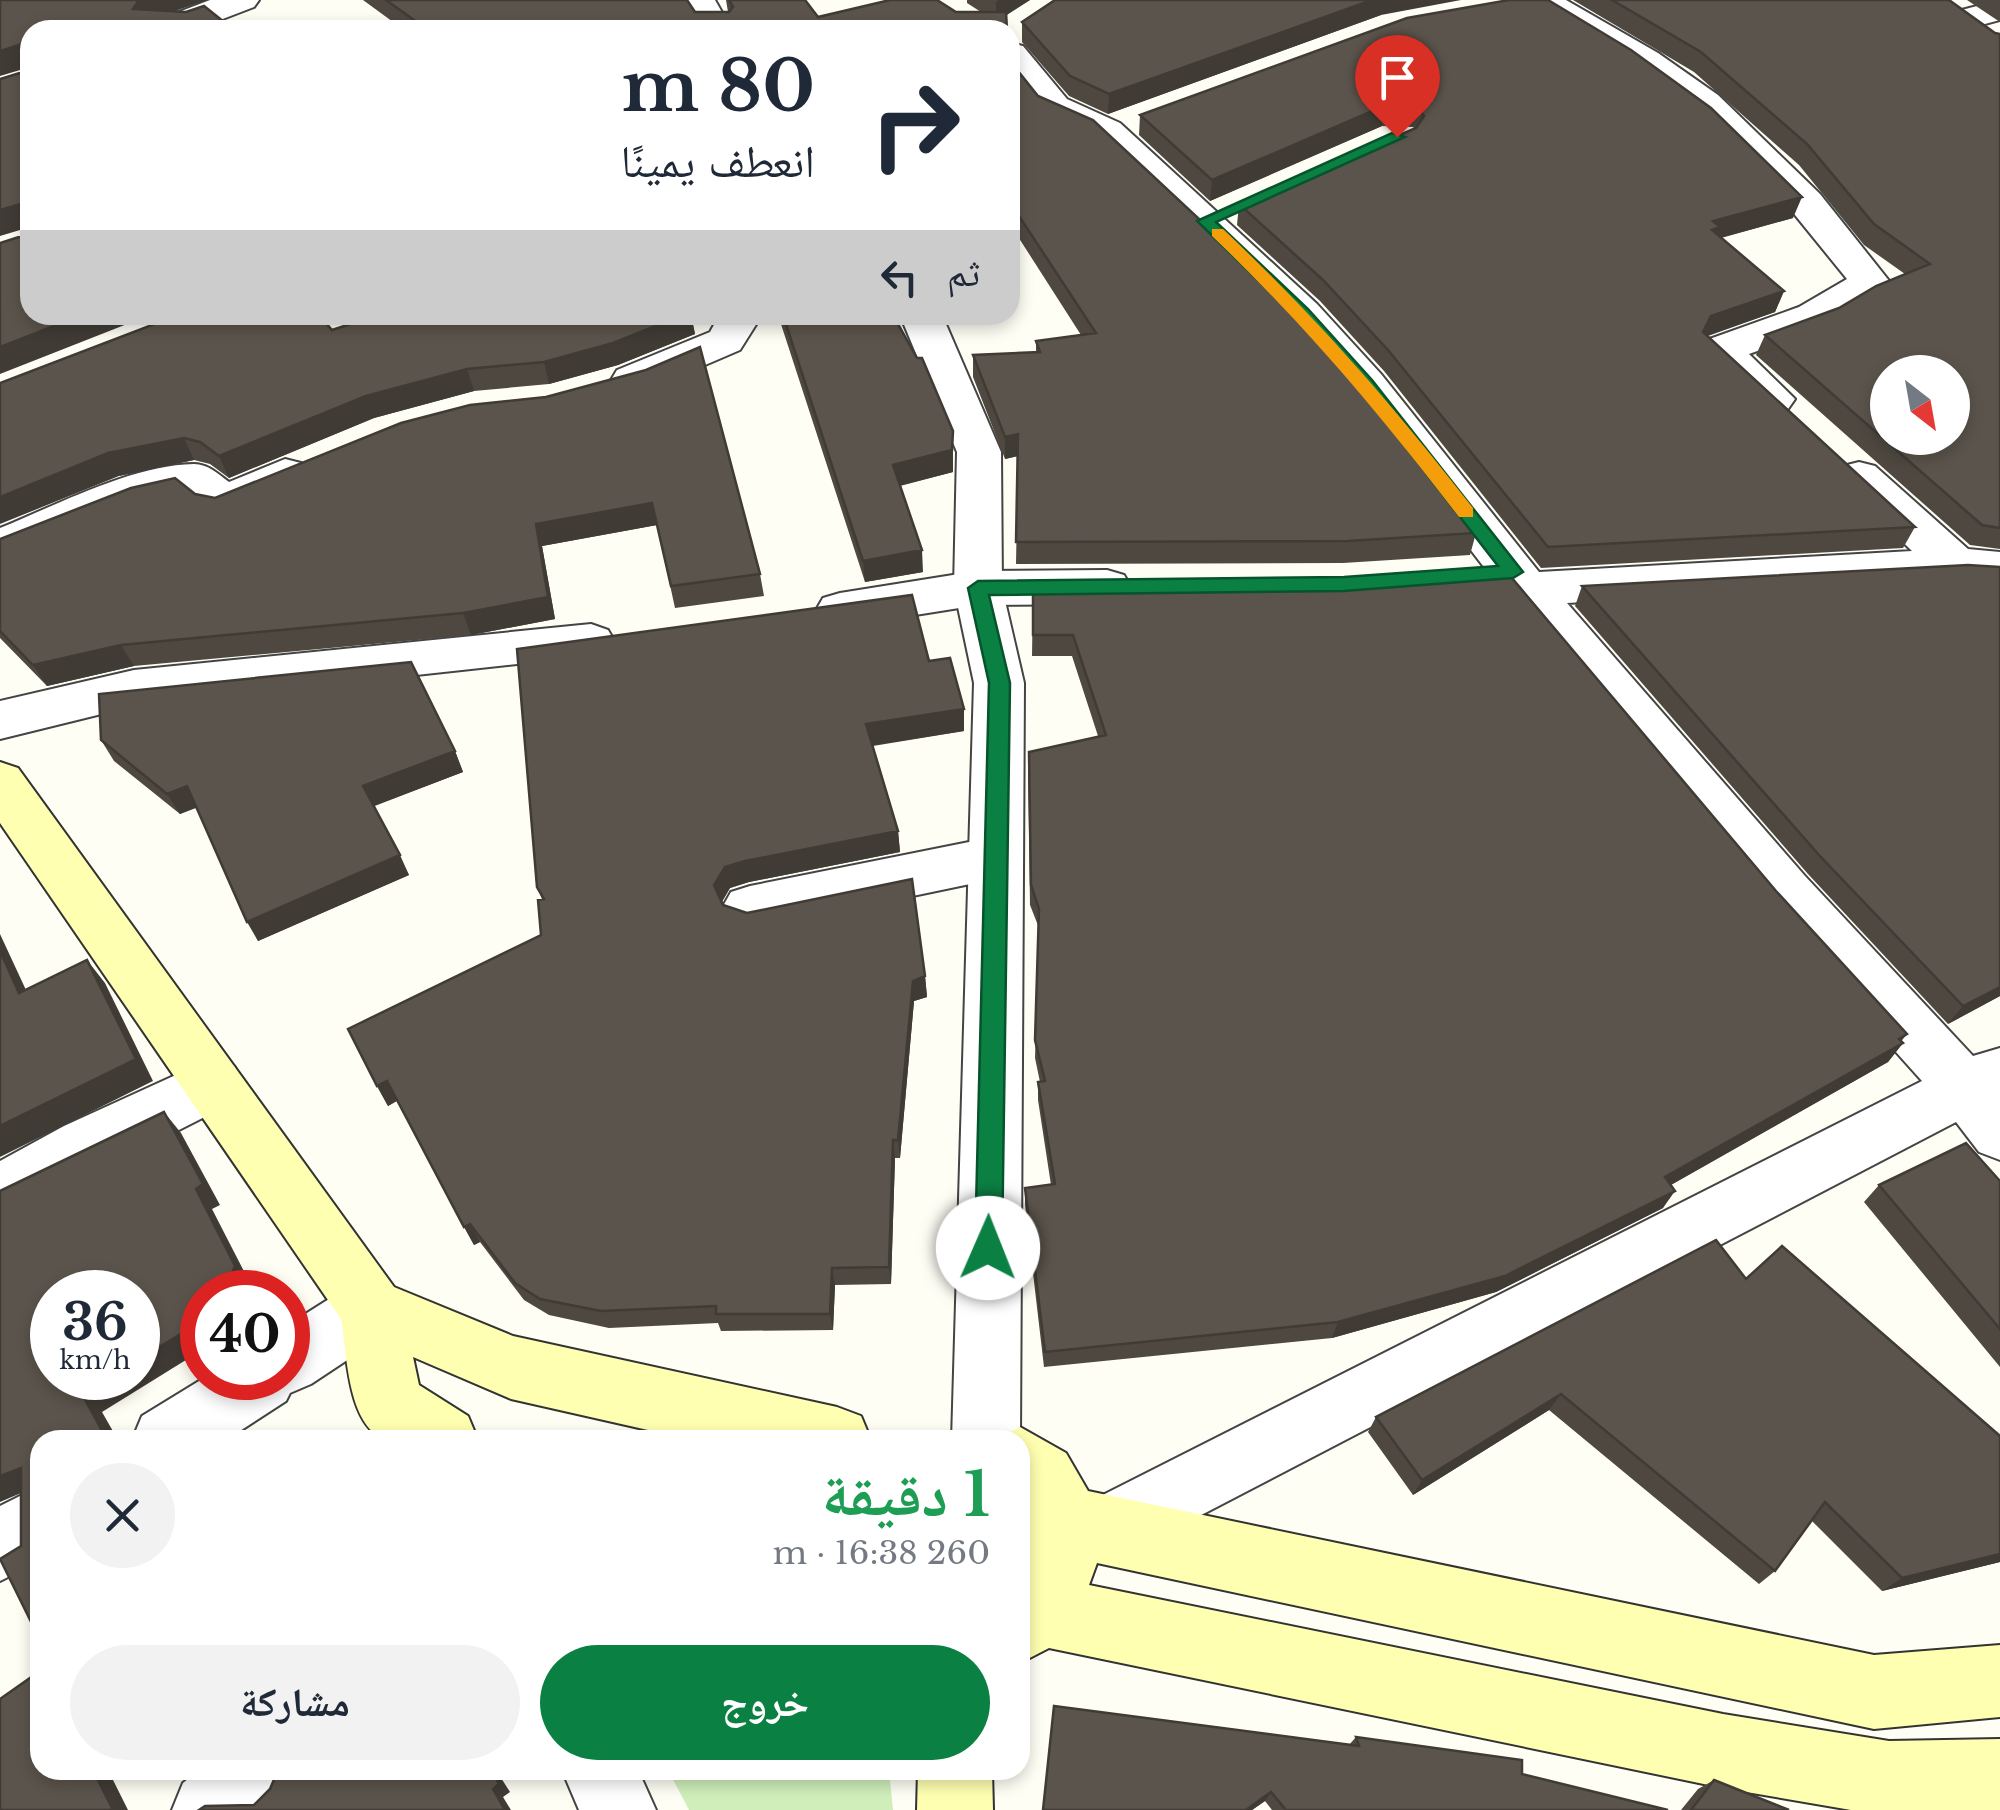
<!DOCTYPE html>
<html lang="ar">
<meta charset="utf-8">
<style>
body{margin:0;font-family:"Libre Baskerville","Noto Naskh Arabic",serif;background:#f2f2f3;color:#1f2937;direction:rtl;height:100vh;display:flex;flex-direction:column;font-size:38px;white-space:nowrap}
*{box-sizing:border-box;margin:0}
p{font-size:32px;color:#747a83}
.icon{flex:none;width:55px;height:55px;fill:none;stroke:currentColor;stroke-width:2;stroke-linecap:round;stroke-linejoin:round}
.map{position:relative;flex:1;overflow:hidden;direction:ltr}
.details{position:absolute;left:30px;top:1430px;width:1000px;height:350px;display:flex;flex-direction:column;background:#fff;border-radius:30px;box-shadow:0 5px 15px #0003;direction:rtl}
.details>*{flex:none}
.banner{position:absolute;left:20px;top:20px;width:1000px;height:305px;border-radius:30px;box-shadow:0 5px 15px #0003;direction:rtl;background:#fff;color:#1f2937;overflow:hidden}
.needle{width:65px;rotate:149deg}
.fabs{position:absolute;left:1870px;top:355px;display:grid;gap:20px}
.fabs a{display:grid;place-items:center;width:100px;height:100px;border-radius:50%;background:#fff;box-shadow:0 5px 15px #0003;font-size:50px}
.speed{position:absolute;left:30px;top:1270px;display:flex;gap:20px;font-size:50px;font-weight:700;text-align:center}
.speed>*{display:grid;place-content:center;width:130px;height:130px;border-radius:50%;background:#fff;box-shadow:0 5px 15px #0003;line-height:1}
.speed small{font-size:25px;font-weight:400}
.speed .limit{border:15px solid #d22;background:#fff;color:#111}
.pin{position:absolute;display:grid;place-items:center;width:85px;height:85px;color:#fff;margin:-102px -42px;border-radius:50% 50% 50% 0;rotate:-45deg;box-shadow:0 0 10px #0007}
.pin .icon{rotate:45deg}
.me{position:absolute;width:110px;margin:-55px;rotate:1deg;stroke-linejoin:round;filter:drop-shadow(0 0 8px #0008)}
.turn{display:flex;align-items:center;gap:35px;height:210px;padding:0 40px;font-size:45px}
.turn .icon{width:130px;height:130px;stroke-width:2.5}
.turn b{display:block;font-size:70px;line-height:85px}
.then{display:flex;align-items:center;height:95px;padding:0 40px;background:#0003;gap:20px;font-size:38px}
.round{display:grid;place-items:center;flex:none;width:105px;height:105px;border-radius:52px;background:#f2f2f3}
.headline{display:flex;align-items:center;justify-content:space-between;height:170px;padding:0 40px}
h1{font-size:60px;font-weight:800;line-height:75px;color:#1e9e55}
.cta{display:flex;gap:20px;margin-top:auto;padding:20px 40px}
.cta a{flex:1;height:115px;border-radius:60px;background:#0b8043;color:#fff;font-size:40px;font-weight:800;line-height:115px;text-align:center}
.cta a+a{background:#f2f2f3;color:#1f2937}
.map>svg:first-child{display:block}
</style>
<div class="map">
<svg width="2000" height="1810" viewBox="0 0 2000 1810">
<rect width="100%" height="100%" fill="#fffef5"/>
<path fill="#cfeeba" d="M668 1770H889L893 1810H689Z"/>
<g fill="none" stroke-linecap="round" stroke-linejoin="round">
<defs>
<path id="minor" d="M210 0H259L254 7 194 30H145L150 23Z
M1524 0H1566L1658 53 1718 95 1820 194 1890 282 1884 291 1829 325 1749 354 1795 399 1788 409C1754 418 1716 378 1698 350L1704 341 1799 307 1847 279 1769 183 1692 111Z
M2000 0V20L1966 29 1954 26 1949 19 1954 12Z
M1010 43 1023 46 1067 99 1120 123 1317 304 1381 374 1539 572 1912 551 1836 477 1843 466 1859 462 1875 466 1968 549 2000 552V584L1956 581 1567 603 1805 876 1973 1056 2000 1048V1160L1979 1152 1956 1122 1111 1562 1087 1551 1076 1527 1087 1503 1922 1081 1767 908 1510 601 1351 394 1287 322 1094 139 1041 115 1010 77Z
M712 315H754L757 323 740 350 647 390 632 394 617 390 611 380 617 370 710 332 715 323Z
M285 459 301 463 308 474C298 489 240 518 222 517 208 516 198 504 187 496L141 506 0 562V528C57 505 132 465 194 464 208 464 218 474 229 482Z
M1107 570 1124 575 1131 587 1124 599 1107 604 978 605 840 627 823 622 816 610 823 598 840 593 978 571Z
M591 624 608 630 615 642 608 654 134 706 0 739V701L134 670Z
M994 837 1013 843 1021 858 1013 873 994 879 750 930 731 924 722 908 731 892 750 886Z
M213 1058 234 1066 243 1084 234 1102 0 1221V1161L64 1126Z
M371 1278 394 1287 403 1308 394 1329 311 1384 290 1393 286 1401 226 1440H132L142 1416 204 1378H288V1325L348 1287Z
M40 1486V1561L0 1581V1506Z
M199 1770H293L282 1796 267 1810H172L183 1783Z
M562 1770H638L656 1810H579Z"/>
<path id="tertiary" d="M681 0H715L732 30H698Z
M900 315H942L1001 452 1002 588 1024 683 1020 1440H952L974 683 954 588 957 452Z"/>
<path id="secondary" d="M0 762 18 768 394 1287 513 1336 837 1407 861 1416 871 1440H692L511 1399 413 1357 419 1385 468 1416 478 1440C455 1440 403 1446 384 1439 347 1424 347 1352 341 1319L0 823Z
M1020 1427 1066 1453 1088 1491 1874 1655 2000 1645V1717L1874 1729 1097 1563 1089 1585 1723 1714 1889 1741 2000 1739V1810H1851L1723 1788 1049 1648 1020 1663V1574L1030 1542 1029 1519 1020 1505V1440H995Z
M918 1770H992L993 1810H917Z"/>
</defs>
<use href="#minor" stroke="#444" stroke-width="4"/>
<use href="#tertiary" stroke="#444" stroke-width="4"/>
<use href="#secondary" stroke="#333" stroke-width="4"/>
<use href="#minor" fill="#fff" fill-rule="evenodd"/>
<use href="#tertiary" fill="#fff" fill-rule="evenodd"/>
<use href="#secondary" fill="#feffb0" fill-rule="evenodd"/>
</g>
<path fill="#4e4841" d="M363 0H687L695 12H728L726 0H805L818 17 981 12 967 3V0H1030L1006 15 1007 30H404Z
M1509 0 1793 218 1721 238 1784 291 1775 312 1708 336 1915 527 1903 548 1541 568 1384 371 1320 301 1237 225 1239 204 1414 128 1413 127 1382 126 1210 201 1139 135 1140 115Z
M1573 0H1949L1995 33 2000 34V549L1970 545 1756 355 1765 335 1839 308 1905 274 1864 245 1799 165 1694 72Z
M1967 0H2000V22Z
M1381 15 1108 114 1069 96 1022 42V22Z
M1038 96 1476 533 1470 555 1343 563 1016 564 1018 456 1005 459 973 377V355L1036 352V341L1081 335 1015 232 1010 233Z
M378 315H691L695 334 618 365 549 384 474 391 374 418 229 478 210 464 194 460 119 476 332 330Z
M778 315H893L953 453V472L900 486 923 572 865 582Z
M470 405 760 574 764 596 675 608 657 525 542 546 555 619 471 635 134 666 47 686 0 638V539L195 494 215 498Z
M2000 567V996L1948 1024 1808 874 1575 606 1582 586Z
M1033 587 1776 891 1907 1034 1901 1041 1903 1043 1888 1062 1671 1185 1663 1208 1496 1292 1332 1338 1044 1367 1025 1205V1188L1051 1185 1038 1100V1082H1040L1035 1058 1039 928 1030 905 1028 772 1098 736 1072 656H1032Z
M929 661 964 731 873 746 898 831 900 852 749 882 730 888 722 902 723 905 925 976 927 997 914 1001 900 1158H895L891 1284 835 1285 833 1330 721 1331 718 1323 609 1328 549 1315 524 1300 480 1242 474 1245 397 1101 388 1106 377 1086 541 935 542 899 537 887Z
M101 740 455 751 463 772 373 806 409 875 258 941 196 808 180 814 114 761Z
M2000 1181V1367L1864 1202 1879 1185Z
M1746 1279 2000 1436V1562L1882 1591 1812 1521 1775 1571 1759 1584 1549 1410 1413 1495 1368 1432 1376 1417Z
M1356 1737 1522 1774 1668 1810H1272L1265 1801 1252 1810H1043L1349 1745Z
M1714 1780 1789 1810H1681L1698 1789Z"/>
<path fill="#403b35" d="M139 0H207L149 20 133 9Z
M999 0H1030L996 22V2Z
M1372 0H1461L1381 15 1108 114 1109 94Z
M22 44 30 67 0 76V51Z
M1386 105 1382 126 1210 201 1212 180Z
M1802 197 1793 218 1716 239 1712 248 1713 221Z
M21 204 30 227 0 236V210Z
M1015 210V232L1010 233V211Z
M1784 291 1775 312 1703 337V332L1711 316Z
M82 315H150L0 374V347Z
M683 315H691L695 334 618 365 549 384 544 362Z
M467 369 474 391 374 418 229 478 219 456 366 396Z
M953 431V472L894 487 893 465Z
M1018 434V456L1005 459V437Z
M184 438 194 460 119 476 0 524V497L108 453Z
M652 503 657 525 542 546 555 619 471 635 463 613 536 524Z
M922 550 923 572 865 582 863 561Z
M121 645 134 666 47 686 33 665Z
M964 709V731L868 746 866 724Z
M455 751 463 772 372 807 363 786Z
M187 786 199 806 180 814 167 794Z
M898 831 900 852 749 882 730 888 719 906 714 885 725 867 745 861Z
M400 855 409 875 258 941 247 922Z
M0 934 38 1016 19 993 0 951Z
M87 960 105 983 153 1081 0 1157V1126Z
M925 976 927 997 914 1001 900 1158 898 1140 913 981Z
M2000 987V996L1948 1024 1963 1006Z
M1907 1034 1897 1046 1903 1043 1888 1062 1653 1195 1665 1177Z
M387 1081 398 1100 388 1106 377 1086Z
M164 1112 181 1133 220 1205 212 1209 251 1285 248 1292H224L196 1189Z
M893 1140 895 1158 891 1284 889 1267Z
M1675 1191 1663 1208 1496 1292 1332 1338 1338 1322Z
M470 1224 480 1242 474 1245 464 1227Z
M832 1268 835 1285 833 1330 830 1314Z
M202 1318V1350L102 1412 118 1440H107L82 1394 109 1378H138V1360Z
M1561 1394 1549 1410 1413 1495 1422 1480Z
M21 1468 40 1485 0 1502V1476Z
M2000 1554V1562L1882 1591 1902 1578Z
M93 1770H108L128 1810H113Z
M491 1770H496L510 1792 503 1797 511 1810H505L493 1789Z
M1271 1792 1265 1801 1252 1810H1246Z"/>
<path fill="#5b544c" stroke="#403b35" stroke-width="2.5" fill-rule="evenodd" d="M0 0H139L133 9 186 12 204 6 234 30H30V315H82L0 347V243L22 236 21 204 0 210V79L23 72 22 44 0 51Z
M386 0H687L695 12H729L733 7 729 0H805L818 17 890 0H937L956 12H1006L1007 30H428Z
M1055 0H1372L1109 94 1070 76 1022 22Z
M1509 0H1548L1631 50 1711 108 1802 197 1713 221 1720 227 1712 230 1784 291 1711 316 1703 332 1915 527 1548 547 1388 350 1323 280 1239 204 1416 128 1424 116 1417 106 1386 105 1212 180 1140 115 1407 18Z
M1612 0H1949L1995 33 2000 34V528L1982 525 1765 335 1839 308 1876 286 1930 264 1874 224 1807 144 1701 52ZM1888 372H1952V438H1888Z
M1010 61 1038 96 1093 120 1288 302 1352 374 1476 533 1348 541 1016 542 1018 434 1005 437 973 355 1040 352 1036 341 1096 333 1015 210 1010 211Z
M178 315H319L332 330 378 315H683L613 343 544 362 467 369 366 396 219 456 200 442 184 438 108 453 0 497V383Z
M783 315H893L917 358H922L953 431 952 450 893 465 922 550 863 561Z
M700 347 760 574 671 586 652 503 536 524 548 597 463 613 121 645 33 665 0 631V539L131 488 175 478 195 494 215 498 401 423 470 405 546 397 646 370Z
M1968 565 2000 567V987L1963 1006 1819 855 1582 586Z
M1506 571 1776 891 1907 1034 1899 1039 1903 1043 1665 1177 1675 1191 1505 1276 1338 1322 1045 1352 1025 1188 1055 1184 1038 1082 1045 1081 1035 1040 1039 909 1031 885 1029 752 1106 735 1073 635H1033V587L1348 583Z
M912 595 929 661 950 658 964 709 866 724 898 831 745 861 725 867 714 885 723 905 747 913 912 879 925 976 913 981 898 1140H893L889 1267 832 1268 830 1314H716V1306L601 1311 540 1299 515 1283 470 1224 464 1227 387 1081 377 1086 348 1029 541 935 538 900 544 899 537 887 517 649Z
M411 662 455 751 363 786 400 855 247 922 187 786 167 794 101 740 99 694Z
M0 951 19 993 87 960 136 1059 0 1126Z
M164 1112 203 1184 196 1189 235 1266 224 1292H202V1318L197 1324 138 1360V1292H52V1378H109L82 1394 107 1440H40V1640L0 1559 21 1546V1468L0 1476V1191Z
M1966 1143 2000 1181V1329L1879 1185Z
M1716 1240 1746 1279 1782 1246 2000 1436V1554L1902 1578 1825 1502 1775 1571 1561 1394 1422 1480 1376 1417Z
M40 1671V1770H93L113 1810H0V1699Z
M1054 1706 1359 1746 1356 1737 1522 1760V1774L1668 1810H1286L1271 1792 1246 1810H1043Z
M278 1770H491L499 1784 493 1789 505 1810H199L205 1806 254 1805 270 1789Z
M1714 1780 1789 1810H1691Z"/>
<path fill="#0b8043" stroke="#07532c" stroke-width="2.5" d="M1392 133 1405 137 1216 222 1308 309 1372 380 1523 572 1513 578 1344 591 989 595 1010 683 1002 1248 998 1256 988 1260 979 1256 975 1248 989 683 968 588 978 581 1344 577 1498 566 1360 388 1295 316 1197 221Z"/>
<path fill="#f59e0b" d="M1212 229H1223C1319 320 1392 404 1473 508V517H1459C1379 413 1307 327 1212 236Z"/>
</svg>
<div class="fabs">
<a><svg class="needle" viewBox="-14 -14 28 28"><path d="M0-13l5 13h-10z" fill="#e53935"/><path d="M0 13l5-13h-10z" fill="#747a83"/></svg></a>
</div>
<div class="speed"><div>36<small>km/h</small></div><div class="limit">40</div></div>
<div class="pin" style="left:1397px;top:137px;background:#d93025"><svg class="icon" aria-label="arrive" viewBox="0 0 24 24"><path d="M6 21V4h12l-3 4 3 4H6"/></svg></div>
<svg class="me" style="left:988px;top:1248px" viewBox="-20 -20 40 40"><circle r="19" fill="#fff"/><path d="M0-13L10 11 0 6-10 11z" fill="#0b8043"/></svg>
<div class="banner">
<div class="turn"><svg class="icon" aria-label="right" viewBox="0 0 24 24"><path d="M7 20v-9h11M14 6l5 5-5 5"/></svg><div><b>80 m</b>انعطف يمينًا</div></div>
<div class="then">ثم<svg class="icon" aria-label="left" viewBox="0 0 24 24"><path d="M17 20v-9H6M10 6l-5 5 5 5"/></svg></div>
</div>
<section class="details">
<div class="headline"><div><h1>1 دقيقة</h1><p>260 m · 16:38</p></div><a class="round"><svg class="icon" aria-label="close" viewBox="0 0 24 24"><path d="M6 6l12 12M18 6L6 18"/></svg></a></div>
<div class="cta"><a>خروج</a><a>مشاركة</a></div>
</section>
</div>
